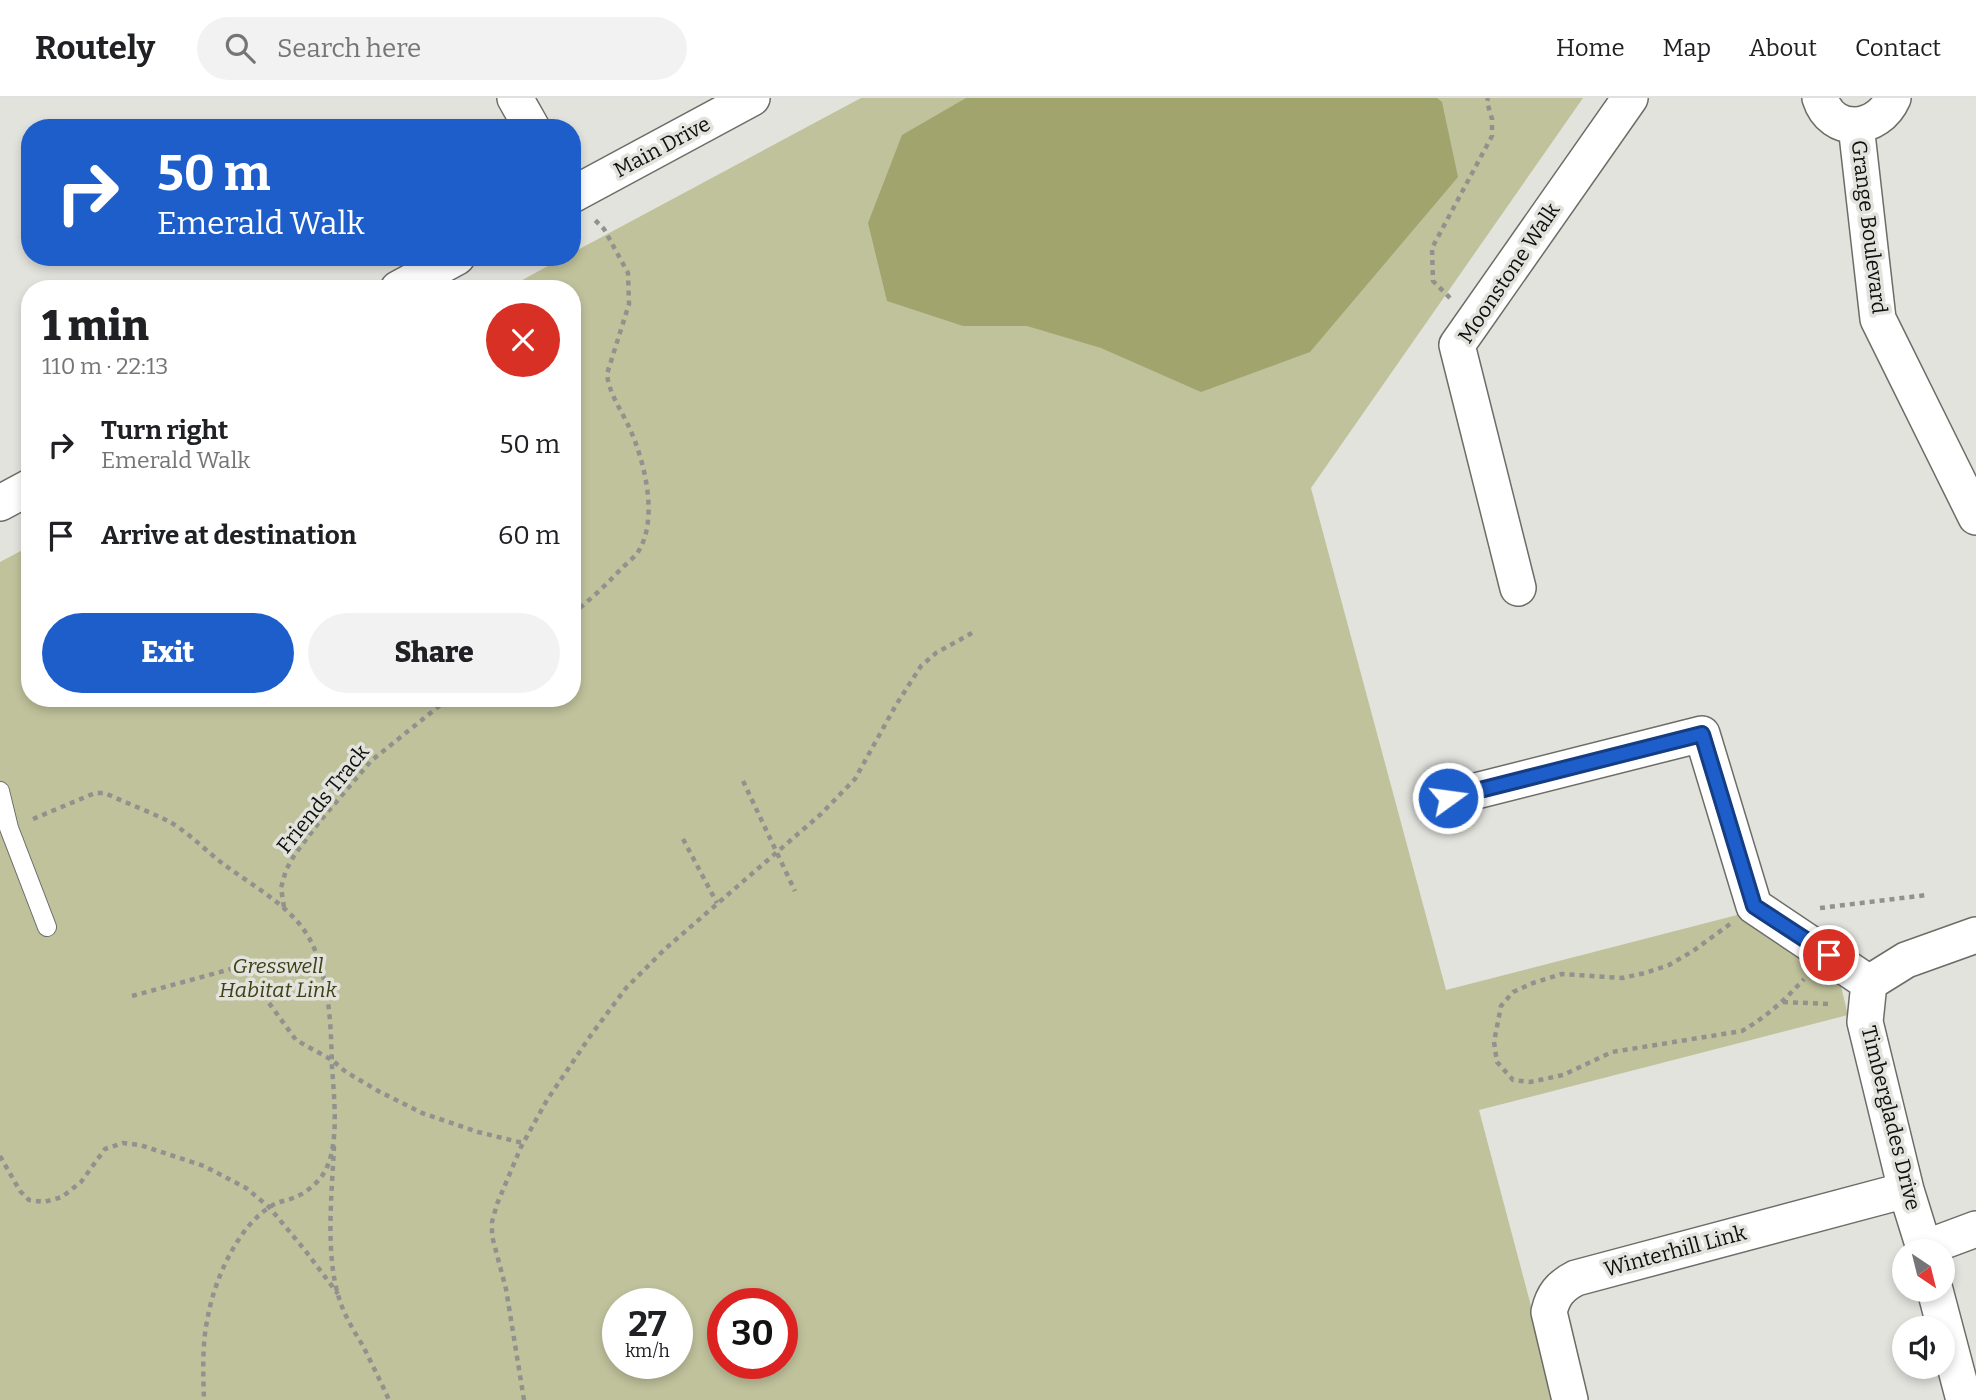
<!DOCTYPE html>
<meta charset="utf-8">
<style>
body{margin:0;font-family:Bitter,serif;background:#f2f2f2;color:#202124;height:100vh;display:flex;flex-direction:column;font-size:26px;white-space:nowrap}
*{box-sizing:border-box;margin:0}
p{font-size:23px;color:#757577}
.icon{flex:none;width:38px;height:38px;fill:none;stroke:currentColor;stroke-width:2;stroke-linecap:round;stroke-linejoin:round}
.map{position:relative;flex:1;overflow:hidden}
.sheet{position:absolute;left:21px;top:182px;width:560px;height:427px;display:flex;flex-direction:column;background:#fff;border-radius:28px;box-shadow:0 4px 10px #0003}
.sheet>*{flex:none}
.banner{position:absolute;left:21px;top:21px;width:560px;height:147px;border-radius:28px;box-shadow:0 4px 10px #0003;background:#1e5eca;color:#fff;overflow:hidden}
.needle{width:46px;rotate:145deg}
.controls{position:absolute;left:1892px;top:1141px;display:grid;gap:14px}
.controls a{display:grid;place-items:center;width:63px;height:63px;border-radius:50%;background:#fff;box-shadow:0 4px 10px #0003;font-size:35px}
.speed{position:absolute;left:602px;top:1190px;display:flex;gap:14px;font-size:35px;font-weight:700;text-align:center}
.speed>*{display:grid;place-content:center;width:91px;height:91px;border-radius:50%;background:#fff;box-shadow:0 4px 10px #0003;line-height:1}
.speed small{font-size:18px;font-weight:400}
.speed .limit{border:10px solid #d22;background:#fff;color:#111}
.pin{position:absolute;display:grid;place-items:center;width:60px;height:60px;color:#fff;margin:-30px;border:4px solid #fff;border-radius:50%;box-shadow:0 2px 7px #0007}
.me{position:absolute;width:77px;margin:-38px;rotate:76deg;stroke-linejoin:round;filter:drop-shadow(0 0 5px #0008)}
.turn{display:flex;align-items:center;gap:24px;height:147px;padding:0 21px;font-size:32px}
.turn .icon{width:91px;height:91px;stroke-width:2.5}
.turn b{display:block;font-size:49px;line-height:60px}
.round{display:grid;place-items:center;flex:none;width:74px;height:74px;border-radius:37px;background:#f2f2f2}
.summary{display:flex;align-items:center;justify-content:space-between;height:119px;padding:0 21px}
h1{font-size:42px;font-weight:800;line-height:52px}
.button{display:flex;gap:14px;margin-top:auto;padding:14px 21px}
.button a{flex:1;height:80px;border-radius:42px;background:#1e5eca;color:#fff;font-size:28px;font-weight:800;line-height:80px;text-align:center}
.button a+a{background:#f2f2f2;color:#202124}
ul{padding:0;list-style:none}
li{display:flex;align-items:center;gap:21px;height:91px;padding:0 21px}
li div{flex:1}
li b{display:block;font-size:26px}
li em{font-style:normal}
header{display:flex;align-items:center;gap:42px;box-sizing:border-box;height:98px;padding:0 35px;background:#fff;border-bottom:2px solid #e0e0e0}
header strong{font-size:33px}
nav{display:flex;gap:38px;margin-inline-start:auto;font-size:24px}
.search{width:490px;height:63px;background:#f2f2f2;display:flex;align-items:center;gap:18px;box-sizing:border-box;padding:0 24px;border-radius:38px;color:#757577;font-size:26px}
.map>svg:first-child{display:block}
</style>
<header>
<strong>Routely</strong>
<div class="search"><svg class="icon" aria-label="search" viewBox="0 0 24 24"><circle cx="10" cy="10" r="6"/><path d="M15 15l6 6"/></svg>Search here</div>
<nav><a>Home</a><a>Map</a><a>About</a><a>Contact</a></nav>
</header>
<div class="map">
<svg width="1976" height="1302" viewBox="0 0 1976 1302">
<rect width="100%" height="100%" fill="#e2e3dd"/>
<path fill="#c0c29c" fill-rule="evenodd" d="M861 0H1583L1311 390 1446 892 1741 816 1838 876 1848 917 1479 1012 1556 1302H0V464L30 448V600H572V191H506L564 159H572V155ZM618 1206H677V1265H618ZM723 1206H782V1265H723Z"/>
<path fill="#a1a46d" d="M966 0H1437L1442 4 1458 79 1310 254 1201 294 1101 250 1027 228H963L887 203 868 125 902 37Z"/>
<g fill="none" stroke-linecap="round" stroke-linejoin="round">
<defs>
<path id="service" d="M0 693 9 730 47 829"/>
<path id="minor" d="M515 0 532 30
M1820 0C1832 38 1878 34 1893 0
M1856 27 1878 221 1976 419
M572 97 752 0
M398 191 457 159
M0 405 30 389
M1518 490 1457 247 1630 0
M1448 700 1702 636 1754 808 1869 885
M1869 885 1865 924 1906 1092 1925 1153
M1869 885 1906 862 1976 837
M1925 1150 1976 1131
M1935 1192 1964 1302
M1570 1302 1549 1214C1553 1197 1560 1188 1576 1180L1906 1092"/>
</defs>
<use href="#service" stroke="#6d6d68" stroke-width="20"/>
<use href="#minor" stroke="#6d6d68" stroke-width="38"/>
<path stroke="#91928d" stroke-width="4.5" stroke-dasharray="5 5" stroke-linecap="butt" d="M1450 200 1433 183 1432 150 1492 38V21L1487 4 1488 0
M572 516C589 503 605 488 620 472 625 467 631 462 636 457 660 424 645 365 630 331 622 313 609 296 607 276L629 206 628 175 604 131 594 121
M743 683 795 793
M33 721 95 695H105C126 705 148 713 168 723 187 733 205 752 222 765 256 791 301 812 316 855 330 892 331 930 332 969 334 998 339 1043 327 1069 321 1083 307 1095 293 1100 286 1103 279 1103 273 1107 239 1126 215 1180 208 1218 202 1245 203 1274 204 1302
M683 741 717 805
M284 809 281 790 286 772 295 756 320 723 371 663 449 600
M1820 810 1927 797
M1730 826 1693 853 1669 867 1645 875 1622 880 1562 876 1533 885 1513 894 1501 908 1494 944 1497 964 1513 982 1530 984 1563 977 1612 954 1742 933C1766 919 1785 902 1804 881
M132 898 242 868 296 942 332 962 346 974 380 994 422 1015 478 1034 523 1045
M1783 904 1830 906
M334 1048C332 1094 325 1156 339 1200 344 1217 354 1233 363 1248 372 1266 381 1284 389 1302
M0 1058 20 1093 29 1102 44 1104 62 1099 81 1084 105 1051 123 1045 140 1047 204 1068 246 1090 269 1109 304 1151 338 1196
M524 1302 506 1191 492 1138V1124L497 1106 521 1049 547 1002 591 937 626 890 665 851 821 716 855 681 896 607 921 568 936 555 972 535"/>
<use href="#service" stroke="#fff" stroke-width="18"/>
<use href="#minor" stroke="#fff" stroke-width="35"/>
</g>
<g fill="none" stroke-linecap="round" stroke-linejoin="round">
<defs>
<path id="route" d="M1448 700 1702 636 1754 808 1829 857"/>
</defs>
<use href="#route" stroke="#143d83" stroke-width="18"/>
<use href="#route" stroke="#1e5eca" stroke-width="12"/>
</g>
<g text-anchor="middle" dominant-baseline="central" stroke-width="7" stroke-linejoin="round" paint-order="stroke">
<g font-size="21" fill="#0f100e" stroke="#e2e3dd">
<text transform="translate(662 49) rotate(-28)">Main Drive</text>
<text transform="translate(1869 129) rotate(83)">Grange Boulevard</text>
<text transform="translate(1509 175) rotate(-56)">Moonstone Walk</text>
<text transform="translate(323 701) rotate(-51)">Friends Track</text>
<text transform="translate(1891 1020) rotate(76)">Timberglades Drive</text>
<text transform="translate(1675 1153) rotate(-15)">Winterhill Link</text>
</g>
<g font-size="21" font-style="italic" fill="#3f4015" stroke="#e2e3dd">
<text x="278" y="868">Gresswell<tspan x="278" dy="24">Habitat Link</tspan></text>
</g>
</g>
</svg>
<div class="controls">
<a><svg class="needle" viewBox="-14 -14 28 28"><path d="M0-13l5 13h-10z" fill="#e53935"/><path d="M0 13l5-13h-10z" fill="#757577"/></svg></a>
<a><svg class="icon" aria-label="sound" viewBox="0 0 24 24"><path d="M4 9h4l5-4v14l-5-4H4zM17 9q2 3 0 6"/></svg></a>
</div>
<div class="speed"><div>27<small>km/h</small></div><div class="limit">30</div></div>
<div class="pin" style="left:1829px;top:857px;background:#d93025"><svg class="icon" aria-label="arrive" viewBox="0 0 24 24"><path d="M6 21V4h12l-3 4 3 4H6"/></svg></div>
<svg class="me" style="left:1448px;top:700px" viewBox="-20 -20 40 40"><circle r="17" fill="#1e5eca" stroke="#fff" stroke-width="3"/><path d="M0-11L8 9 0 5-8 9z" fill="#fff"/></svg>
<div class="banner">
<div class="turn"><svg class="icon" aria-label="right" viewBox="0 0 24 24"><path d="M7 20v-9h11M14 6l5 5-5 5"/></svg><div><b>50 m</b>Emerald Walk</div></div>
</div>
<section class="sheet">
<div class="summary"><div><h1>1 min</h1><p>110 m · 22:13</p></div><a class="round" style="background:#d93025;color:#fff"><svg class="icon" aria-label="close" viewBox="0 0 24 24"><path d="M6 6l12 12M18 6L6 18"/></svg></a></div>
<ul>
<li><svg class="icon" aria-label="right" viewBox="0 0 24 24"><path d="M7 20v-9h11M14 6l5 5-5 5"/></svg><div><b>Turn right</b><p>Emerald Walk</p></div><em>50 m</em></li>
<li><svg class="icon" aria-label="arrive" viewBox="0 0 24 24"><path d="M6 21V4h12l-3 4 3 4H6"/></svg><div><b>Arrive at destination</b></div><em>60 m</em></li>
</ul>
<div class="button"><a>Exit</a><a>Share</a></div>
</section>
</div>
